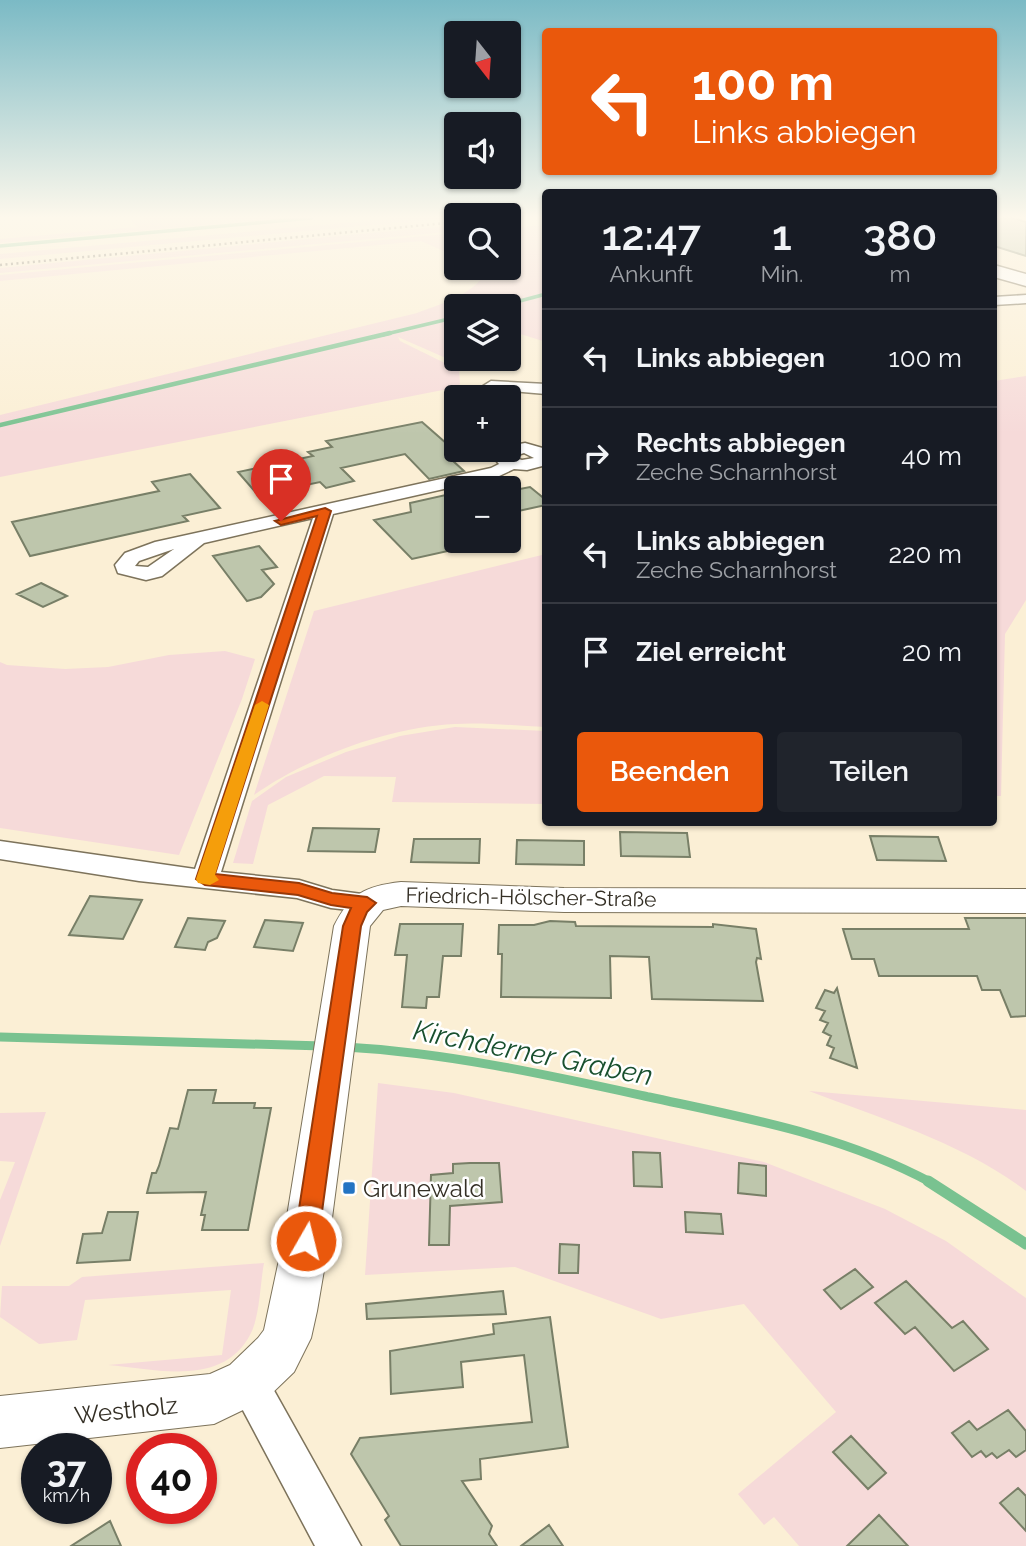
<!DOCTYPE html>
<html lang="de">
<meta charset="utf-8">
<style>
body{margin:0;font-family:Raleway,sans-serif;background:#20242c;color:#f1f3f6;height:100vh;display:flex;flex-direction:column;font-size:26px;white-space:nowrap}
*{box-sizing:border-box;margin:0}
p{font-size:23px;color:#9ea1a6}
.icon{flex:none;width:38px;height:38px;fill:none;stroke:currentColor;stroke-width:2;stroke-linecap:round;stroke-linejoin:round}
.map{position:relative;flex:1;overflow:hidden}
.sheet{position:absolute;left:542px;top:189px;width:455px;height:637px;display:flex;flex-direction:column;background:#171b24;border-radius:7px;box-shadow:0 2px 5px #0004}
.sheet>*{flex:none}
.guide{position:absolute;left:542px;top:28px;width:455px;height:147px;border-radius:7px;box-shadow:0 2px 5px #0004;background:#ea580c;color:#fff;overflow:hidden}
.needle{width:46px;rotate:163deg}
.tools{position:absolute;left:444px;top:21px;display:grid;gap:14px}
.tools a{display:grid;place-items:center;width:77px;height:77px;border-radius:7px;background:#171b24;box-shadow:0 2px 5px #0004;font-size:35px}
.speed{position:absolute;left:21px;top:1433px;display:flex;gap:14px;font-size:35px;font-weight:700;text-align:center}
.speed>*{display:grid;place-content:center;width:91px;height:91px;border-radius:50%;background:#171b24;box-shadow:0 2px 5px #0004;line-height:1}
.speed small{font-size:18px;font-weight:400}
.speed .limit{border:10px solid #d22;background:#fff;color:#111}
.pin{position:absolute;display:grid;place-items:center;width:60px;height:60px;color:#fff;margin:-72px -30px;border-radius:50% 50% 50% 0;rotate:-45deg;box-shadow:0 0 7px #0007}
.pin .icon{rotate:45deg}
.me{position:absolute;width:77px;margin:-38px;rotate:8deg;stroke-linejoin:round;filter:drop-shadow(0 0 5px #0008)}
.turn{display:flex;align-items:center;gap:24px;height:147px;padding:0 35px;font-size:32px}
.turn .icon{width:91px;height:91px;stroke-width:2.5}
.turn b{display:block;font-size:49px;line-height:60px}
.eta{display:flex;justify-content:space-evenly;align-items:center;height:119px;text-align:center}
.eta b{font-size:42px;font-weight:600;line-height:49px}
.action{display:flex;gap:14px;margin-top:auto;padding:14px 35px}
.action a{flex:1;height:80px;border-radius:7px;background:#ea580c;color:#fff;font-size:28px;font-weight:600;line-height:80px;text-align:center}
.action a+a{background:#20242c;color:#f1f3f6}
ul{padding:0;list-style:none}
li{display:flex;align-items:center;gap:21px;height:98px;padding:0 35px;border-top:2px solid #363941}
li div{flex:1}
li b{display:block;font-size:26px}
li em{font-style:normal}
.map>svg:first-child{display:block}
</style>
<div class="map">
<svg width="1026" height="1546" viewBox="0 0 1026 1546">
<rect width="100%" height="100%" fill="#fbefd5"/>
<path fill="#f6dad9" d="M147 218H285L0 243V239L137 227 131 221Z
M399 218H449L0 259V254Z
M457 225V231L0 273V268Z
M546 225V342L514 332 509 335V306H457V359H494L473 370 398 337 400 341 459 370 460 384 458 387 0 477V415L417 313C440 304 467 297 483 277L479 268H509V228Z
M457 233V257L421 241 0 281V275Z
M1026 376V600L1005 634 1001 796H994V381Z
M546 554V727C516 726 485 722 455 724 389 727 308 757 254 795L314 611Z
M225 651 255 659 242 699 179 855 0 828V662L7 665 65 669 108 667 169 655Z
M455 727 546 731V804L392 802 396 777 324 776 268 805 253 864 233 863 252 801 286 777 346 752 400 736Z
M378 1083 454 1093 764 1162 885 1209 946 1241 1026 1298V1546H799L774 1517 764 1525 738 1494 836 1412 744 1304 661 1319 515 1267 365 1275Z
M809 1091 1026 1110V1191C963 1143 882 1119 809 1091Z
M46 1112 0 1246V1200L15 1162 0 1161V1113Z
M264 1263C260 1284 260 1314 251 1333 224 1388 155 1369 108 1365L222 1355 231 1290 85 1300 77 1340 39 1344 0 1317 2 1286H69L82 1277Z"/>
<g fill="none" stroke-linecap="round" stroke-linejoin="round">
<path stroke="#79c290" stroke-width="3.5" d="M0 246 311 218
M501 306 546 294
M382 335 457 317"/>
<path stroke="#79c290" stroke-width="4.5" d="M0 425 390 333"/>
<path stroke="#79c290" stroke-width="9" d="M0 1037 323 1046
M346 1047C449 1053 548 1075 649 1097 746 1118 843 1135 932 1183"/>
<path stroke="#79c290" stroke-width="11" d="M928 1181 1026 1244"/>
</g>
<path fill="#bec6ac" stroke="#787f67" stroke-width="2" d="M994 218H1013L1026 222V256L994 246Z
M422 422 463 458 452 460 464 471 429 479 405 454 341 468 354 481 326 488 320 482 258 495 238 472 313 456 308 452 332 447 326 441Z
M190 474 220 508 183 516 188 521 30 556 12 522 159 491 152 482Z
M530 487 546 500V505L509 513V491Z
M450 494 457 500V549L412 559 374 520 411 512 410 503Z
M259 546 277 567 262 570 274 584 261 597 247 601 213 556Z
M41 583 67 596 43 607 17 594Z
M313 828 379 829 375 852 308 851Z
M620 832 687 833 690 857 621 856Z
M870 836 938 837 946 861 877 860Z
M414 839H480L479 863 411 862Z
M517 840 584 841V865L516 864Z
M90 896 142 900 123 939 69 935Z
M188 918 225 921 217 938 208 942 205 950 175 947Z
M965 918H1026V1016L1011 1017 1000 990H982L977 976H879L874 959H852L843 929H969Z
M265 920 303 923 293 951 254 947Z
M550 921 575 922 576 926 713 927V924L756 929 761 959 757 958 756 962 763 1001 652 999 649 957 610 956 611 998 501 997 502 954H498L499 925H534Z
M400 924H463L461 956H443L439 997H427L426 1008 402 1007 407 955H395Z
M837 988 857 1068 830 1058 834 1048 827 1045 831 1036 823 1032 828 1023 820 1020 825 1011 816 1008 825 990 834 993Z
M188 1090H216L213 1103H255L254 1108H271L248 1230H202L205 1215H201L206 1192 147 1193 152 1173H156L159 1166 170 1128 178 1129Z
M633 1152 660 1153 662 1187 634 1186Z
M470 1163H499L502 1202 450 1206 449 1245H429L431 1175 453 1173V1164Z
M739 1163 766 1166V1196L738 1193Z
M108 1212H138L130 1260 77 1263 83 1234 102 1233Z
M685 1212 721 1214 723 1234 686 1232Z
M560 1244 579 1245 578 1273H559Z
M855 1269 873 1287 841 1309 824 1290Z
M906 1281 952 1328 963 1321 988 1349 954 1371 915 1327 905 1334 875 1303Z
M503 1291 506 1314 367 1319 366 1304Z
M550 1317 568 1447 480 1459 481 1479 462 1481 492 1526 489 1534 497 1546H401L385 1520 389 1516 351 1454 360 1438 532 1422 524 1355 461 1362 463 1387 391 1394 390 1351 494 1334 493 1324Z
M1008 1410 1026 1431V1450L1016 1457 1009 1450 997 1458 992 1453 986 1457 981 1451 972 1457 952 1433 969 1421 977 1430Z
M851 1436 886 1473 868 1489 833 1452Z
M1018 1488 1026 1496V1531L1000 1503Z
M879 1515 908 1546H847Z
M110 1521 121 1546H71Z
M549 1525 563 1546H521Z"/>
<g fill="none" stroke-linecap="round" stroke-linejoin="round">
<defs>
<path id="minor" d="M1026 295V303L994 305V297Z
M491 381 546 384V394L486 389 483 386Z
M525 443 546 449V465L527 470 514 469 497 477 333 514 221 872 299 880 332 890 377 896 381 903 377 910 367 912 331 908 297 898 139 881 0 859V841L195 869 313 518 204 543 162 576 146 580 118 573 115 565 125 553 155 542 491 468 499 464 494 458 498 450H509V446ZM524 453 534 458 522 460 511 457ZM174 549 148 567 135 566 139 561Z
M248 1363 262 1369 361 1546H315L228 1382 234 1369Z"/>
<path id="tertiary" d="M401 882 564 888 1026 889V913L564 912 401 906 383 910 370 926 329 1241 317 1311 311 1338 294 1372 266 1399 214 1424 0 1448V1396L210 1374 230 1365 258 1338 264 1330 283 1241 334 926C350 894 365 886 401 882Z"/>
<path id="trunk" d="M994 265 1026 274V286L994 277Z"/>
</defs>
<use href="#minor" stroke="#7d735b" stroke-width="3"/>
<use href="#tertiary" stroke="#7d735b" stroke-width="2"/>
<use href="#trunk" stroke="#7d735b" stroke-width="3"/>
<use href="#minor" fill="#fff" fill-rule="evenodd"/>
<use href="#tertiary" fill="#fff" fill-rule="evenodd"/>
<use href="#trunk" fill="#fff" fill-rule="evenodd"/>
<path stroke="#726a5c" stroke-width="2.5" stroke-dasharray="2 3.5" stroke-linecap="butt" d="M0 265 457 222"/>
</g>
<linearGradient id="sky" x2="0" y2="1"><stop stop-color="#7bbac5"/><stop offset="0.5" stop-color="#fdf8ec"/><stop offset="1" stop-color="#fdf8ec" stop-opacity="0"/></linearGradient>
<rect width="1026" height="434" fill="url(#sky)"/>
<path fill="#ea580c" stroke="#983908" stroke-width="2" d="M325 508 331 511 215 874 299 883 332 893 367 897 376 903 367 912 361 926 318 1241 314 1248 306 1251 298 1248 294 1241 343 926 351 908 331 905 298 895 205 885 196 879 317 516 281 525 275 521Z"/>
<path fill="#f59e0b" d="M262 701 269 705 215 875 219 880 210 885 198 883 196 879 255 705Z"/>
<rect fill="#2474c3" stroke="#fff" stroke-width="2.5" x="342" y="1181" width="14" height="14" rx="3.5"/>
<g text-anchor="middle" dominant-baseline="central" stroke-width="5" stroke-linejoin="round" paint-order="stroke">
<g font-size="21" fill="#342f25" stroke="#fff">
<text transform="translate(531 897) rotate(1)">Friedrich-Hölscher-Straße</text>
</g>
<g font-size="24" fill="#342f25" stroke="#fff" text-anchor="start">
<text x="363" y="1188">Grunewald</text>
</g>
<g font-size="24" fill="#342f25" stroke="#fff">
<text transform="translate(126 1410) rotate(-6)">Westholz</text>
</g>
<g font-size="28" font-style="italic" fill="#19502f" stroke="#fff">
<text transform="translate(533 1053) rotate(11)">Kirchderner Graben</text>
</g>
</g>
</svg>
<div class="tools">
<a><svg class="needle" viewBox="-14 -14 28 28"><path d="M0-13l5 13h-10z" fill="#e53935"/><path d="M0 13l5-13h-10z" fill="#9ea1a6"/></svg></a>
<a><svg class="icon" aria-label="sound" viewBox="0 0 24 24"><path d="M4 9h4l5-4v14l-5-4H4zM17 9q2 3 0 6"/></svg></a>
<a><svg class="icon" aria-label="search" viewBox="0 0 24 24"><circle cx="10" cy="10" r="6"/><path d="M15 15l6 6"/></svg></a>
<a><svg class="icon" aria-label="layers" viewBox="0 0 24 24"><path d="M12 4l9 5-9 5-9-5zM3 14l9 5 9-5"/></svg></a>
<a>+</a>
<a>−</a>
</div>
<div class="speed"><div>37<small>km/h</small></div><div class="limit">40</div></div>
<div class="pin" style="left:281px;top:521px;background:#d93025"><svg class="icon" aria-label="arrive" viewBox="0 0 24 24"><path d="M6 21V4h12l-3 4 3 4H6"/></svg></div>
<svg class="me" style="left:306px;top:1241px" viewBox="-20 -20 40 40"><circle r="17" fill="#ea580c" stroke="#fff" stroke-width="3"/><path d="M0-11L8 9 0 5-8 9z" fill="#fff"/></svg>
<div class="guide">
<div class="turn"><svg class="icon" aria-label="left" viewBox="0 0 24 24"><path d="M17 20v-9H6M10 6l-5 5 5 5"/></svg><div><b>100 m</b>Links abbiegen</div></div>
</div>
<section class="sheet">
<div class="eta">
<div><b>12:47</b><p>Ankunft</p></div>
<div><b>1</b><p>Min.</p></div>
<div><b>380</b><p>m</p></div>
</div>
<ul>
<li><svg class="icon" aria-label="left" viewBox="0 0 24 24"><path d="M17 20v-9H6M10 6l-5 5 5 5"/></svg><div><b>Links abbiegen</b></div><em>100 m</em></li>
<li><svg class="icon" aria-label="right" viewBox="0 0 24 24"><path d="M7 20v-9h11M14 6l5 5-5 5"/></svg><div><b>Rechts abbiegen</b><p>Zeche Scharnhorst</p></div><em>40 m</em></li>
<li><svg class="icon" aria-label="left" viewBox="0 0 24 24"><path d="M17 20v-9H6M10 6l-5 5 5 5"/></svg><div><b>Links abbiegen</b><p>Zeche Scharnhorst</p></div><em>220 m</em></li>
<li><svg class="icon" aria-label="arrive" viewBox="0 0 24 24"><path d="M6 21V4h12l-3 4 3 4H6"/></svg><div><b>Ziel erreicht</b></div><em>20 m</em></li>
</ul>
<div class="action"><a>Beenden</a><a>Teilen</a></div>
</section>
</div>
